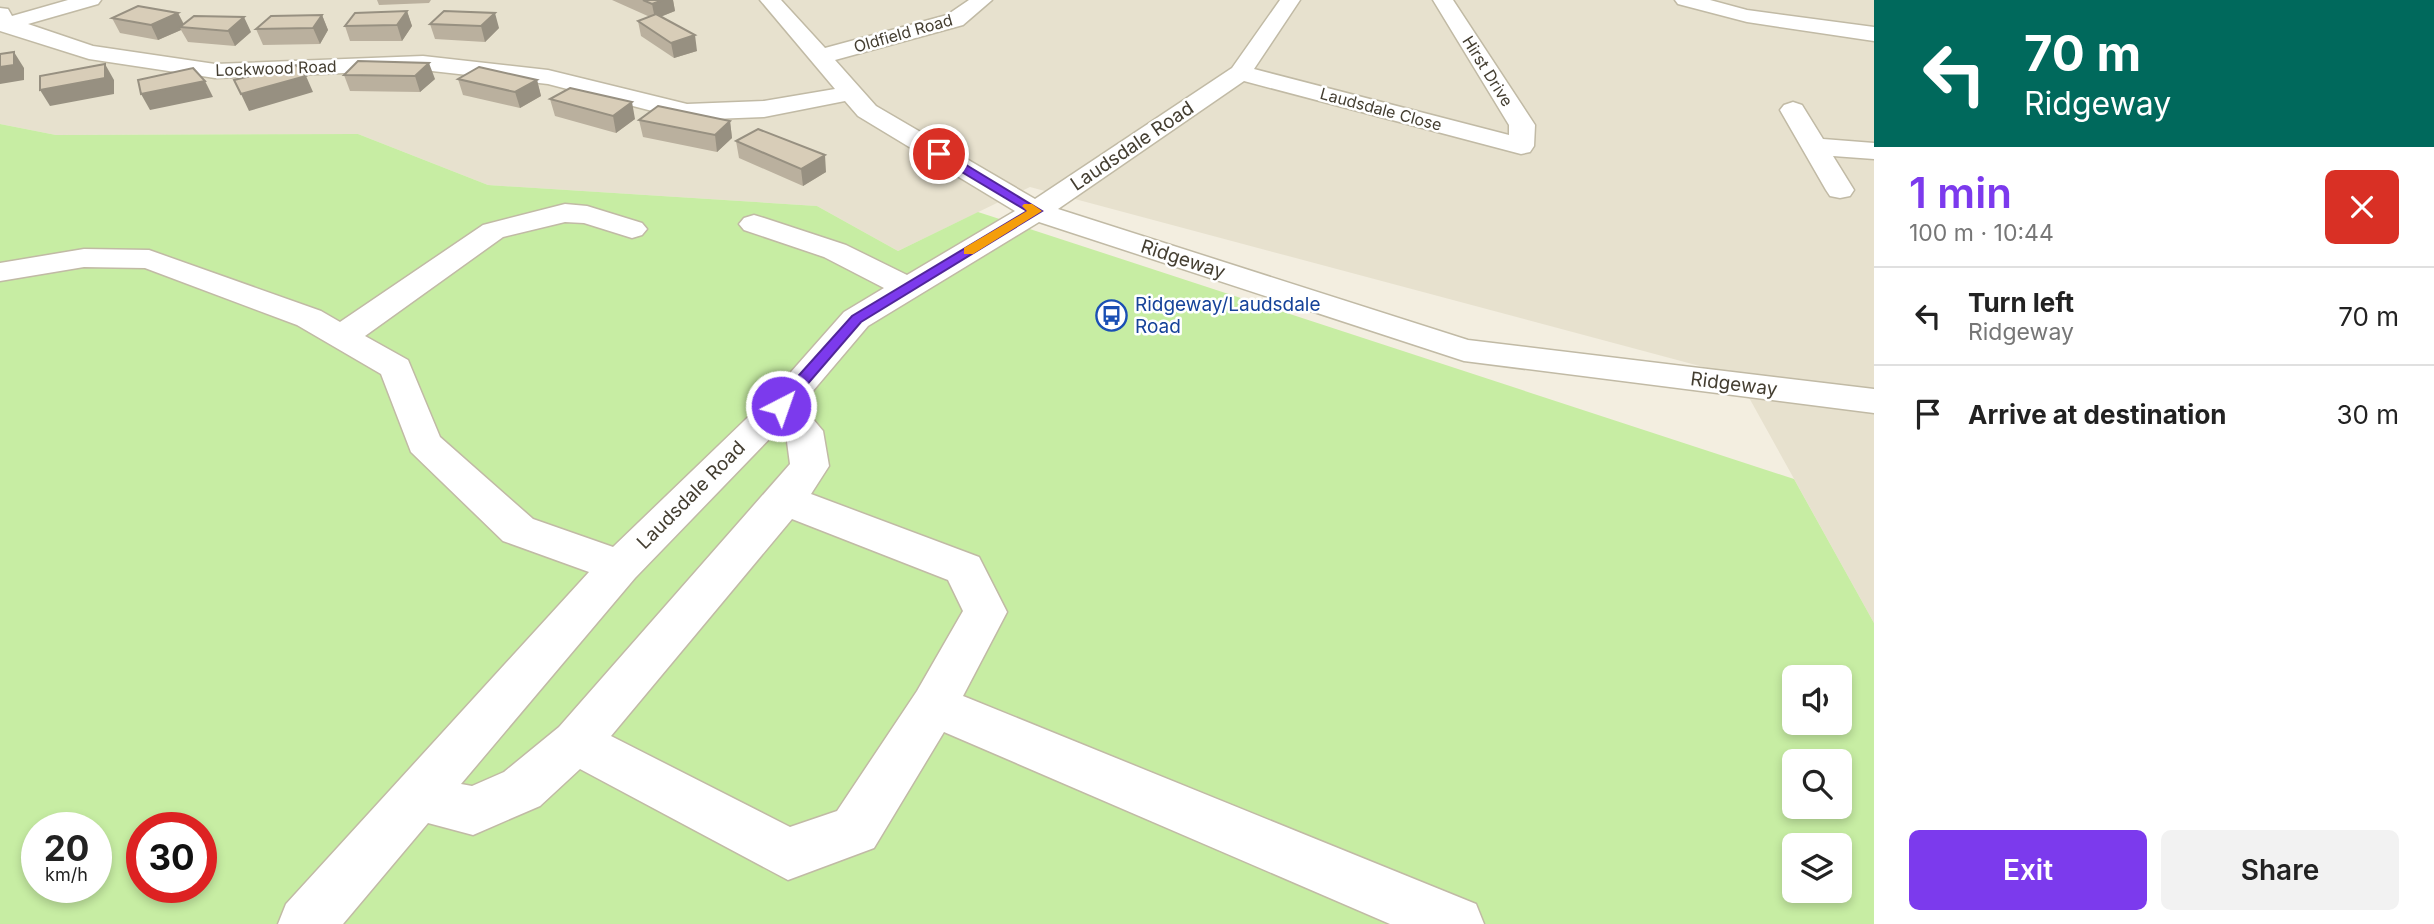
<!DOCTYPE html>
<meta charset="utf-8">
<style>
body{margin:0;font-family:Inter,sans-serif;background:#f2f2f2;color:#222;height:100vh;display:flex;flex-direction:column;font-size:26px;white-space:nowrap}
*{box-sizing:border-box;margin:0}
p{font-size:23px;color:#767676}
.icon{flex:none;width:38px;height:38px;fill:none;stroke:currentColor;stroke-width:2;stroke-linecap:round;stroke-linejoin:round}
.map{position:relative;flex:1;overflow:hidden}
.drawer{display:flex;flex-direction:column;background:#fff;width:560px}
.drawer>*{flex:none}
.guide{background:#00695c;color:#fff;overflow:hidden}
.buttons{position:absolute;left:1782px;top:665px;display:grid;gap:14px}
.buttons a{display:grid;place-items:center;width:70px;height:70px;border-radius:10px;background:#fff;box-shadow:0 4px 10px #0003;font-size:35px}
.speed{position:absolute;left:21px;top:812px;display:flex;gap:14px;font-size:35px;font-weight:700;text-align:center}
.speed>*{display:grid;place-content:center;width:91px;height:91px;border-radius:50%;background:#fff;box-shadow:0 4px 10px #0003;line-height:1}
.speed small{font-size:18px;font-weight:400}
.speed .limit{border:10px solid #d22;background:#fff;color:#111}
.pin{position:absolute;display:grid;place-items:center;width:60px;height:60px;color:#fff;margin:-30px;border:4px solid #fff;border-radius:50%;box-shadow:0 2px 7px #0007}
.me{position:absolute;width:77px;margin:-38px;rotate:41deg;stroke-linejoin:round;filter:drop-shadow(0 0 5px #0008)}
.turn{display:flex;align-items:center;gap:24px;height:147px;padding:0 35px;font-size:32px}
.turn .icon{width:91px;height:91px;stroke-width:2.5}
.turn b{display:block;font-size:49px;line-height:60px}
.round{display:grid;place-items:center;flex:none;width:74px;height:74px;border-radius:10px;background:#f2f2f2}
.headline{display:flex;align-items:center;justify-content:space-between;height:119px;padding:0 35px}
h1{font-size:42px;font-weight:600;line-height:52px;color:#7c3aed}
.action{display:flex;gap:14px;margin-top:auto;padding:14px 35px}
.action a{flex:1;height:80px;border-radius:10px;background:#7c3aed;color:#fff;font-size:28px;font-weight:600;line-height:80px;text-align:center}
.action a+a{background:#f2f2f2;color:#222}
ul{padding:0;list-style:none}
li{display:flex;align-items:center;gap:21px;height:98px;padding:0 35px;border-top:2px solid #e0e0e0}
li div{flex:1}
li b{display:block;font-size:26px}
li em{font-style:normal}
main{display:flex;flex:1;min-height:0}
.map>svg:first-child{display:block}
</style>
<main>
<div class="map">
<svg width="1874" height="924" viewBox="0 0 1874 924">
<rect width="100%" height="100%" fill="#f3eee0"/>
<path fill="#e7e1ce" d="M0 0H1874V623L1737 376 1030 187 898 251 817 206 488 185 358 134 56 135 0 124Z"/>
<path fill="#c7eda3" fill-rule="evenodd" d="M0 124 56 135 358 134 488 185 817 206 898 251 978 212 1794 479 1874 623V924H0ZM1794 677H1839V723H1794ZM1794 761H1839V807H1794ZM37 828H96V887H37ZM142 828H201V887H142ZM1794 845H1839V891H1794Z"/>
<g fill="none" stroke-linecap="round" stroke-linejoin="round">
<defs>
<path id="minor" d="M68 0H101L98 4 28 24 93 46 215 64 423 56 548 70 687 104 764 101 835 89 760 0H781L825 48 947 15 969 0H992L963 25 835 60 876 106 1035 199 1232 68 1280 0H1300L1254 69 1509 135V125L1433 0H1453L1535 125 1534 146 1530 152 1521 154 1244 81 1058 209 1468 340 1874 389V413L1464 361 1039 222 868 326 801 405 823 431 829 466 811 494 979 557 1007 612 963 696 1476 904 1484 924H1390L944 732 874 848 788 880 580 769 540 806 473 835 428 823 343 924H278L286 904 589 572 503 541 411 452 381 374 297 325 145 268 84 267 0 281V263L84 249 149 250 321 311 340 322 483 225 565 204 587 206 642 223 647 229 642 235 632 238 584 223 565 222 503 237 365 336 408 360 440 437 533 519 613 547 768 398 844 312 884 288 824 257 744 230 739 224 744 218 754 215 764 218 846 245 907 275 1015 211 858 116 845 101 764 117 687 120 548 84 423 70 215 78 89 59 0 31V8L8 9 12 16ZM780 428 786 434 790 464 559 727 504 772 472 786 461 784 635 578ZM792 519 948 580 963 611 917 691 837 811 790 827 611 736Z
M1675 0H1710L1747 10 1874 27V41L1747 22 1678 4Z
M1793 102 1802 105 1823 139 1874 143V159L1833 156 1854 190 1850 196 1840 198 1830 196 1826 190 1780 110 1784 105Z"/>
</defs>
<use href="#minor" stroke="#c1baa5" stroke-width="3"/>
<use href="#minor" fill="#fff" fill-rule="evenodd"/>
</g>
<path fill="#bab09e" d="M377 0H431L429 3 379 5Z
M612 0H673L675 11 660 17 697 51 674 58 641 36 638 21 650 17Z
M407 11 412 26 402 41H350L345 26Z
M444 11 499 28 485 42 435 39 430 24Z
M178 13 184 24 251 32 235 46 188 42 181 30 158 40 120 33 112 18Z
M322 15 328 30 320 44 263 45 256 29Z
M358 61 435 79 420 92 350 91 344 75Z
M458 79 537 80 541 96 520 108 463 95Z
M550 99 635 119 616 133 555 116Z
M639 120 730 121 732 138 717 152 643 137Z
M736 141 826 172 803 186 739 158Z"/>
<path fill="#979081" d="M663 0H673L675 11 655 19 652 4Z
M407 11 412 26 402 41 397 25Z
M178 13 185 27H180L181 30 158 40 151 25Z
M495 13 499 28 485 42 481 26Z
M322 15 328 30 320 44 313 28Z
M244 17 251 32 235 46 228 31Z
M695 35 697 51 674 58 671 43Z
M14 52 24 68V80L0 84V67Z
M429 63 435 79 420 92 415 76Z
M105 64 114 80V94L50 106 40 90Z
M306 76 313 92 249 111 241 94Z
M537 80 541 96 520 108 515 92Z
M205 81 213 97 150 110 141 94Z
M632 102 635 119 616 133 613 116Z
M730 121 732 138 717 152 715 135Z
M825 155 826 172 803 186 801 169Z"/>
<path fill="#d8cdb8" stroke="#979081" stroke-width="2" d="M643 0H663L652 4Z
M138 6 178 13 151 25 112 18Z
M407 11 397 25 345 26 355 13Z
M444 11 495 13 481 26 430 24Z
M656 14 695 35 671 43 638 21Z
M322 15 313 28 256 29 271 16Z
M194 16 244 17 228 31 180 27Z
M14 52V65L0 67V54Z
M358 61 429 63 415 76 344 75Z
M105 64V78L40 90V76Z
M296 65 306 76 241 94 234 80Z
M479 67 537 80 515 92 458 79Z
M193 68 205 81 141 94 138 80Z
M570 88 632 102 613 116 550 99Z
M658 106 730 121 715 135 639 120Z
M758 129 825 155 801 169 736 141Z"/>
<path fill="#7c3aed" stroke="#51269a" stroke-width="2" d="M935 151H943L1042 211 861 322 786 409H775V402L852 316 1027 211 935 156Z"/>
<path fill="#f59e0b" d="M1024 204H1032L1042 211 973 254H964V248L1027 211 1022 206Z"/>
<defs>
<symbol id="bus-ring" viewBox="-11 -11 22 22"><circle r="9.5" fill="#fff" stroke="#1a4fb4" stroke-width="1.5"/><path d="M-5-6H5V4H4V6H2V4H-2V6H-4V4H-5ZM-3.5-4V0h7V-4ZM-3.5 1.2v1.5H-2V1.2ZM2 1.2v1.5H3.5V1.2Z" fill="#1a4fb4"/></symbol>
</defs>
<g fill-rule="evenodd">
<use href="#bus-ring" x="1094" y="298" width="35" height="35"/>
</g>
<g text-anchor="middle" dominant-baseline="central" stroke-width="5" stroke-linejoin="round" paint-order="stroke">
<g font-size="16" fill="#443e31" stroke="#fff">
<text transform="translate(903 33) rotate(-16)">Oldfield Road</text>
<text transform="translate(276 68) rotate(-2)">Lockwood Road</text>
<text transform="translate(1488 71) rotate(58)">Hirst Drive</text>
<text transform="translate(1381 109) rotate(15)">Laudsdale Close</text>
</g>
<g font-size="19" fill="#443e31" stroke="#fff">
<text transform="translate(1132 146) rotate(-34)">Laudsdale Road</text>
<text transform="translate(1183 259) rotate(18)">Ridgeway</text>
<text transform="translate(1734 384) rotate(7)">Ridgeway</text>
<text transform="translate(691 495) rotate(-45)">Laudsdale Road</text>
</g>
<g font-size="19" fill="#164399" stroke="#fff" text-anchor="start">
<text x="1135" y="304">Ridgeway/Laudsdale<tspan x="1135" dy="22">Road</tspan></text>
</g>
</g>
</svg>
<div class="buttons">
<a><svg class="icon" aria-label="sound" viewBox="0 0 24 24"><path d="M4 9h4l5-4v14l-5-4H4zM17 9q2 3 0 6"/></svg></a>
<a><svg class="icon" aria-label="search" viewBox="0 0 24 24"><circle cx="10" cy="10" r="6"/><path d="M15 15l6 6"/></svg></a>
<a><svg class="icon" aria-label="layers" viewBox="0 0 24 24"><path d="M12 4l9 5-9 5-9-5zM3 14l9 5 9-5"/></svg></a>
</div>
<div class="speed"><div>20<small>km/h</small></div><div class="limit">30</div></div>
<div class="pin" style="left:939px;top:154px;background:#d93025"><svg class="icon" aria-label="arrive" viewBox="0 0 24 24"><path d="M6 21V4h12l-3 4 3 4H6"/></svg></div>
<svg class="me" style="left:781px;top:406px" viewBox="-20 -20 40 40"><circle r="17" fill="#7c3aed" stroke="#fff" stroke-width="3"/><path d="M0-11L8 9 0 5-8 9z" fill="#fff"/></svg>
</div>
<section class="drawer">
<div class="guide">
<div class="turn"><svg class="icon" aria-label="left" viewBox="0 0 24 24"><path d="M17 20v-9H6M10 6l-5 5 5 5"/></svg><div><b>70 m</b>Ridgeway</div></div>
</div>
<div class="headline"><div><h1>1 min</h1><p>100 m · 10:44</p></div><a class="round" style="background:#d93025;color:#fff"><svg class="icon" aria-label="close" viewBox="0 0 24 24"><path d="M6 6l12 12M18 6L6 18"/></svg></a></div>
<ul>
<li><svg class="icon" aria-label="left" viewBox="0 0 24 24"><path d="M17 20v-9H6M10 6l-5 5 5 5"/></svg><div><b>Turn left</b><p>Ridgeway</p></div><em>70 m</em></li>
<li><svg class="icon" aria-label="arrive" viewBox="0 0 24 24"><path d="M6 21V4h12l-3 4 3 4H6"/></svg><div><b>Arrive at destination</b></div><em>30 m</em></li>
</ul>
<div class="action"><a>Exit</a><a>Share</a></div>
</section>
</main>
